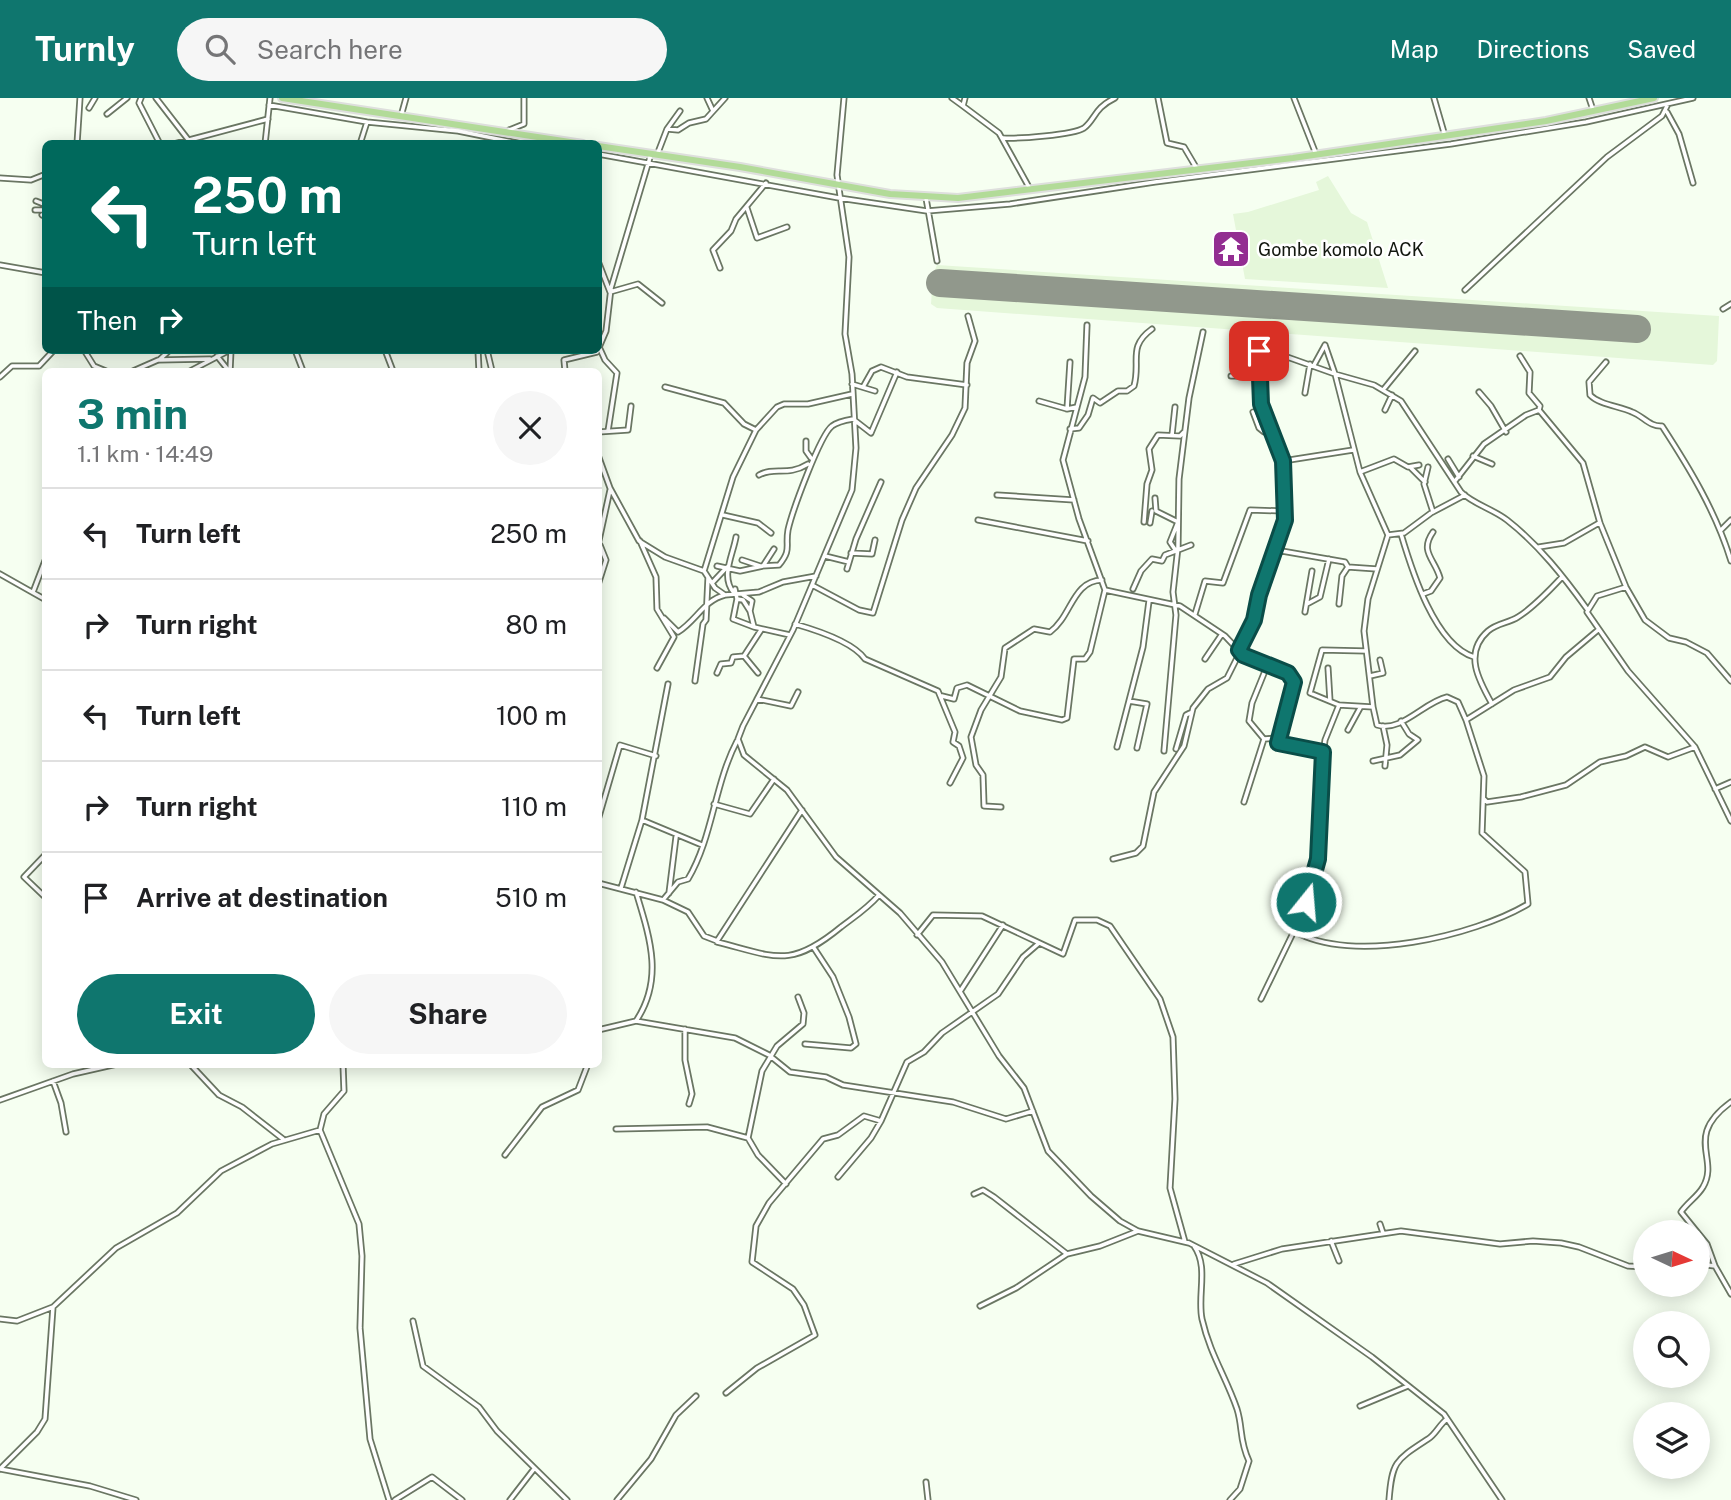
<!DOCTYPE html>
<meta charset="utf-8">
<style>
body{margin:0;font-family:"Public Sans",sans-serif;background:#f6f6f6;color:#202124;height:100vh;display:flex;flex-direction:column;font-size:26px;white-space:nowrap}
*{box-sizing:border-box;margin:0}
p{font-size:23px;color:#757577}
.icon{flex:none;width:38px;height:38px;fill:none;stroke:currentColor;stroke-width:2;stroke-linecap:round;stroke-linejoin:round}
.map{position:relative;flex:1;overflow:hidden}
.drawer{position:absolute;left:42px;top:270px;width:560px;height:700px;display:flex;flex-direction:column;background:#fff;border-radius:10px;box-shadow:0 4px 18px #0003}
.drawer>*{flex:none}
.hud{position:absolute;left:42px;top:42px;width:560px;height:214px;border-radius:10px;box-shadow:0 4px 18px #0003;background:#00695c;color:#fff;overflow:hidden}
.needle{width:46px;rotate:94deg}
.tools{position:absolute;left:1633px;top:1122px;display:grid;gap:14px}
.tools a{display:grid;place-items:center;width:77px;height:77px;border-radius:50%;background:#fff;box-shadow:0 4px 18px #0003;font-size:35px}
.pin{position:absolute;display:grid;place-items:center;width:60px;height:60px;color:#fff;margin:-30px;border-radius:14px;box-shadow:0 4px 10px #0006}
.me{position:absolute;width:77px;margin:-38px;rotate:17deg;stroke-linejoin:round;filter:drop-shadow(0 0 5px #0008)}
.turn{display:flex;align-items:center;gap:24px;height:147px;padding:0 35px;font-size:32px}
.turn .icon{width:91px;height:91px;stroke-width:2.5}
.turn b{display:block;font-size:49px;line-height:60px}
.then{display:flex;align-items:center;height:66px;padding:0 35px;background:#0003;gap:14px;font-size:26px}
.round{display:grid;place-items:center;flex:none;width:74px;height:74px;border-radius:37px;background:#f6f6f6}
.head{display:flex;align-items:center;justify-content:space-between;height:119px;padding:0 35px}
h1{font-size:42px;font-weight:700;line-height:52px;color:#0f766e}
.action{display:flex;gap:14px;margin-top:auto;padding:14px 35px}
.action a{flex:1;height:80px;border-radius:42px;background:#0f766e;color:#fff;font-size:28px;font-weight:700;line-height:80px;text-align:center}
.action a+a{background:#f6f6f6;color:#202124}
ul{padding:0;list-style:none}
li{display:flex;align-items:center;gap:21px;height:91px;padding:0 35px;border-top:2px solid #e0e0e0}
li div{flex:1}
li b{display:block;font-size:26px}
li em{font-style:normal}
header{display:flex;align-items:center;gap:42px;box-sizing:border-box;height:98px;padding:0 35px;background:#0f766e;color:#fff}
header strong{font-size:33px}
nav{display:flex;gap:38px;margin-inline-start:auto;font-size:24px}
.search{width:490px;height:63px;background:#f6f6f6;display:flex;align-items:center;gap:18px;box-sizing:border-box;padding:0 24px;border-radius:38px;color:#757577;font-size:26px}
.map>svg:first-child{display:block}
</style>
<header>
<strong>Turnly</strong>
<div class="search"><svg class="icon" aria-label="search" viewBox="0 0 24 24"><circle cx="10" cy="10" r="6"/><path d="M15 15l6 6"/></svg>Search here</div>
<nav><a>Map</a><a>Directions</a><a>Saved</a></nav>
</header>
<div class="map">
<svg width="1731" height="1402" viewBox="0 0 1731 1402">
<rect width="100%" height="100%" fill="#f6fff1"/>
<path fill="#e5f7da" d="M1328 78 1351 115 1367 124 1388 190 1245 181 1233 116 1248 114 1319 92 1316 84Z
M937 167 1719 218 1717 263 1713 267 937 210 931 206 933 177Z"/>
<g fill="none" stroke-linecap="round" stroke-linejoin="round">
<path stroke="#91988c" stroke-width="28" d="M940 185 1637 231"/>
<defs>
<path id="minor" d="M141 0 139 5 160 46
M156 0 190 44
M707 0 713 13
M844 0 837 77 849 159 845 236 852 276 856 350 852 392 793 532 743 628 738 641 744 657 787 692 836 759 900 815 942 864 999 958 1024 990 1048 1053 1091 1098 1120 1123 1138 1133 1189 1145 1267 1185 1372 1259 1444 1316 1502 1402
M952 0 963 8
M965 0 963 8 999 35 1030 91
M1158 0 1167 45 1184 49 1197 71
M1294 0 1316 56
M1434 0 1445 38
M1589 0 1593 12
M269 7 367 24 458 33 522 46
M89 10 95 0
M1667 14 1679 36 1693 85
M107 16 127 0
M401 18 406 0
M667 31 680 13
M509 32 524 26V0
M1003 40C1017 41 1073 37 1084 30 1095 22 1094 10 1115 0
M77 46 80 0
M140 46H150
M174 46 268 21
M265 46 270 0
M360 46 367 24
M598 56 839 100 927 113 1010 106 1155 84 1451 46 1586 24 1693 0
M657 57 667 31 678 32 689 25 706 21 725 0
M0 80 31 82 46 76
M926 100 937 163
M36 103 46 107
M747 110 757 140 787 129
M35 112H46
M42 117 46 115
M598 163 610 194
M0 167 46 175
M720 170 713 152 731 133 736 121 766 85
M1465 192 1607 59 1662 18 1667 8
M610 194 638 186 662 205
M1723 211 1731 206
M1087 227 1085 279 1063 362 1079 421 1105 492 1180 508 1225 538 1243 557 1288 575 1295 584 1278 645 1323 654
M1242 239 1259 249 1335 276 1360 374 1388 437 1368 501 1364 533 1373 609 1339 607 1325 642 1322 664 1316 774 1294 833 1261 901
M1325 247 1335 276 1374 287 1401 303 1461 394C1473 406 1493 411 1507 422 1539 447 1564 479 1587 511
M600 251 605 262 617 275 608 333
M84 252 94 268 106 273
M295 252 303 273
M385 252 393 273
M478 252 479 273
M487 252 492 273
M217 258 229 273
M1520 258 1530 274 1529 295 1540 308 1539 312 1583 365 1600 425 1626 489 1645 522 1669 540 1686 544 1707 555 1731 583
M159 262 170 252
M1606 264 1589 284 1590 297C1600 307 1619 308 1632 314 1643 318 1650 329 1662 328 1690 371 1716 414 1731 463
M1314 267 1325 247
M133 273 158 262 210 261
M190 273 230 252
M230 273 231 252
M565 273 564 262 597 254 606 233 611 190 651 56
M1231 278H1259
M0 279 12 268H39L54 252
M852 286 875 293
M665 289 724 305 744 326 756 332
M863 289 872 273 881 269 907 279 967 287
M1383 292 1415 253
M1479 294 1491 308 1506 334
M1305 295 1310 266
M1039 303 1067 311 1077 309
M1067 311 1070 264
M1385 312 1392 297
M1253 314 1259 330 1264 334 1270 333
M1070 331 1079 330 1088 317 1093 300 1100 305 1118 293H1127L1134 288C1141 263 1127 249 1152 231
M598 334 628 332 631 308
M1172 337 1175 309
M806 343V353L811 360
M598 357 610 390 639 443 665 459 704 473 715 490 725 497 759 494 783 484 816 478
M1473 358 1492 366
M1448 361 1459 379
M1283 363 1353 352
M1410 369 1425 384
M1428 369 1424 386 1433 414
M1360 374 1394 361 1408 369 1419 367
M759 377C775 368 787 379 808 366
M1455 383 1484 346 1526 317 1539 312
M997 397 1074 402
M1155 400 1156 413 1178 424 1170 444 1176 453
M723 417 758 425 771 435
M978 422 1088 443
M1144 424 1147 386 1152 372 1149 351 1158 337 1180 338 1184 334
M1150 425 1152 413
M1721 432 1731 422
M1401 436C1412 473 1435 547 1474 559
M1388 437 1404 435 1431 415 1465 397
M640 443 656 479 657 511 674 539 657 570
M598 447 610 392
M1539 449 1564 445 1599 425
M1276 452 1345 464 1348 469 1377 471
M851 455 872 456 875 442
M825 458 849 464
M742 462 760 468 779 467C792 451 785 449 788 432 792 414 820 337 832 328 837 324 847 322 853 321L871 335 897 274
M717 468 740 473 763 468 774 451
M847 471 856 441 881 384
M704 473 733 379 756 332 777 309 784 306H808L852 296
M0 476 46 502
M713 484 727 469
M598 487 606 462 600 447
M812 487 859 512 873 515 902 422 916 390 952 337 965 310 967 265 975 243 968 218
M1626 489 1597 498 1587 514 1628 573 1695 649 1731 723
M735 491 737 501 743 502 750 513 754 529 790 537
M1133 491 1141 473 1152 461 1162 463 1165 457 1191 447
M33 494 46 460
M734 495C720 479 733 457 736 439
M1423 496 1431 493 1440 480C1435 461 1419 454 1433 434
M743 497 752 503 750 513
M737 501 733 521 754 529
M1307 506 1320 499 1329 461
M1339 506 1342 478 1348 469
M1305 514 1312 473
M1195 516 1205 483 1223 485 1250 412 1284 413
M664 520 678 534C696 523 704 502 725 497
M795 526C816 532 853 544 865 561L938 593 955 634 953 644 959 648 963 660 950 685
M744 558 758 575
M1205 561 1222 536
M1328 570 1330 603
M717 575 721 566 731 565 733 559 744 558 761 532
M1370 578 1383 575 1380 562
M695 583 703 526 706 522 708 480
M668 586 642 722 702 747
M942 598 954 601 957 590 967 587 1020 613 1062 622 1067 620 1074 561H1085L1090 554 1105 492
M757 601 791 608 798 594
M1129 603 1147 606 1137 650
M1492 606C1479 583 1463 555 1488 533 1497 525 1509 525 1518 519 1534 509 1549 493 1562 479
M1339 607 1310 595 1322 552 1366 553
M1373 609 1377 627C1401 635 1424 604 1447 599L1458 604 1466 622 1514 592 1550 579 1566 559 1598 532
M1383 628 1387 647 1385 668
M1348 632 1360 610
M1264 641 1277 640
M1117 649 1143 549 1149 503
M1176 651 1186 617 1190 615
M1164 653 1176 517 1173 494 1178 449 1179 381 1189 300 1203 234
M1373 663 1400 657 1418 642 1409 636 1401 623
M1715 691 1731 684
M1484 701 1487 704 1521 699 1566 687 1600 664 1626 658 1645 649 1668 659 1695 649
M1244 704 1264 641 1249 623 1252 605 1267 568
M714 706 750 716 774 681
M1001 709 984 708 983 677 976 667 971 639 981 612 1001 579 1005 550 1034 531 1050 534C1072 518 1072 483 1102 482
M598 722 620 647 656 658
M46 756 24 779 46 800
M1113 761 1136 755 1143 748 1154 694 1184 648 1193 610 1208 591 1227 580 1247 540 1283 434 1285 422 1283 363 1261 306 1259 249
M598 785 663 802 678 784 688 781C713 739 714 687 737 643
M621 790 642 722
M669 795 676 739
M663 802 688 814 704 838 717 843 802 712
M1294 833C1352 867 1474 838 1528 806L1525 774 1482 735 1484 678 1466 622
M917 837 933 817 982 818 1063 856 1075 822H1097L1110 828 1160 901 1173 939 1175 1001 1170 1090 1185 1144
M717 844C776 859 790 871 841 829 854 819 868 810 879 797
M961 892 1003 827
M636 923 735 940 769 957 790 974 826 979 843 987 953 1004 1006 1021 1033 1013
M685 931V962L692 996 689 1006
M598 932 636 923C664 881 650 840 636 794
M805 946 851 950 856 946 849 919 833 879 814 850
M190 966 219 997 242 1009 283 1041
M343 966 344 993 324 1016 320 1032 359 1126 362 1158 360 1230 370 1341 389 1402
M53 983 61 1005 66 1034
M0 1002 73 976 117 966
M616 1031 707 1029 748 1040
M505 1057 542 1009 578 992 588 966
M838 1079 871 1040 881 1023
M786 1086 758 1057 748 1040 762 973 777 948 803 926 804 915 798 899
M974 1096 983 1092 994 1099 1067 1156
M1380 1126 1383 1135
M1331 1143 1339 1163
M1194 1148C1209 1169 1197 1197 1202 1221 1210 1256 1226 1279 1237 1311 1243 1330 1239 1342 1249 1363L1240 1391 1230 1402
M1234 1166 1282 1151 1401 1133 1500 1146 1533 1143 1561 1145 1579 1149 1628 1168 1645 1169
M1698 1166 1715 1168 1731 1196
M1715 1168 1707 1146 1681 1114C1687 1105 1698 1098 1703 1089 1720 1060 1683 1039 1731 1004
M980 1208 1016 1190 1067 1156 1100 1148 1138 1133
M0 1221 17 1223 53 1209 116 1150 177 1115 221 1073 272 1046 320 1032
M413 1223 423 1268 479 1309 497 1333 567 1402
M726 1295 757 1270 815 1237 804 1207 793 1191 752 1164 756 1128 769 1105 823 1041 838 1037 864 1018 881 1023 907 964 924 954 942 935 998 896 1023 859 1038 846
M1360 1308 1408 1288
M0 1371 37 1334 45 1321 53 1209
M0 1371 90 1388 136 1402
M926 1384 928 1402
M395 1402 432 1379 462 1402
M510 1402 534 1371
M617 1402 651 1361 676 1317 696 1298
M1389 1402C1392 1363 1396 1362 1428 1341 1436 1336 1439 1327 1447 1321"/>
<path id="trunk" d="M282 0 583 46
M598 48 740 69 890 96 958 100 1293 60 1546 23 1654 0"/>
</defs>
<use href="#minor" stroke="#6a7663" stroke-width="7"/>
<use href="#trunk" stroke="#dedfdd" stroke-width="10"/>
<use href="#minor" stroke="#fff" stroke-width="3.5"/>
<use href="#trunk" stroke="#b2db98" stroke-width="6"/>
</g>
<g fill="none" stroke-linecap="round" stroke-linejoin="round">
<defs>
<path id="route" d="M1259 253 1261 306 1283 363 1285 422 1259 497 1254 522 1239 552 1243 557 1288 575 1294 584 1278 645 1323 654 1318 761 1306 804"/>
</defs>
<use href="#route" stroke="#0a4d48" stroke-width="18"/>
<use href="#route" stroke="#0f766e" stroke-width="12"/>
</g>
<defs>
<symbol id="temple-square" viewBox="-11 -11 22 22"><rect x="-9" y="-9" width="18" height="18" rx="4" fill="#932d92" stroke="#fff"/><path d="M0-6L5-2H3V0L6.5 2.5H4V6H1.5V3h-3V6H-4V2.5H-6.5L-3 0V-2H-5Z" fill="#fff"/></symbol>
</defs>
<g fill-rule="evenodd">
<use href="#temple-square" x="1209" y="129" width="44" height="44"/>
</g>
<g text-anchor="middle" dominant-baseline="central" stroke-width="5" stroke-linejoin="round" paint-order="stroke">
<g font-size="18" fill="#12170f" stroke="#fff" text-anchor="start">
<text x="1258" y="151">Gombe komolo ACK</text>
</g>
</g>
</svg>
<div class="tools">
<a><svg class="needle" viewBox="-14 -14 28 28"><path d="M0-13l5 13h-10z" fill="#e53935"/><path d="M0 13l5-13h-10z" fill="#757577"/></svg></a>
<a><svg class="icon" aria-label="search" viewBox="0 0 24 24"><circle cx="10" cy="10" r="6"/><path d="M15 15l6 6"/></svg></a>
<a><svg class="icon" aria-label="layers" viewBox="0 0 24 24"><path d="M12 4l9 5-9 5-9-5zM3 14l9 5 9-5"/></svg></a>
</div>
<div class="pin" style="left:1259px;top:253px;background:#d93025"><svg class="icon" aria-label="arrive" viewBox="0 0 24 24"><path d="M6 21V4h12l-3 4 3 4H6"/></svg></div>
<svg class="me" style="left:1306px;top:804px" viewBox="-20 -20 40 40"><circle r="17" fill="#0f766e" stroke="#fff" stroke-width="3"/><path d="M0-11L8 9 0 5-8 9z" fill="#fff"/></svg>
<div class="hud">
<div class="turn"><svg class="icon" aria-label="left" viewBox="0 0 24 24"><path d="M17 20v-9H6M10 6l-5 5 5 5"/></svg><div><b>250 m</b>Turn left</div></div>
<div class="then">Then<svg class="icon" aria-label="right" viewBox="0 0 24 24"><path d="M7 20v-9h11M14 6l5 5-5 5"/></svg></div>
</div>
<section class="drawer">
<div class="head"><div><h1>3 min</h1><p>1.1 km · 14:49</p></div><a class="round"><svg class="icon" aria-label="close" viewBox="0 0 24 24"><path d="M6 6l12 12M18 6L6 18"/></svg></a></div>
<ul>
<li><svg class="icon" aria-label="left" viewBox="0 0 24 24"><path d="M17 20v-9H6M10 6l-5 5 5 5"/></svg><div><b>Turn left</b></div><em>250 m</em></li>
<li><svg class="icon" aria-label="right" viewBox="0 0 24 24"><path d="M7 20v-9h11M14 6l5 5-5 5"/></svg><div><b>Turn right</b></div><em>80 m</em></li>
<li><svg class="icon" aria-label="left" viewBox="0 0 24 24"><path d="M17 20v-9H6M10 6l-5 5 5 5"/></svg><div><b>Turn left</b></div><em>100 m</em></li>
<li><svg class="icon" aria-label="right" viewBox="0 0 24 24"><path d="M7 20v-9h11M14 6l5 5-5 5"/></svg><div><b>Turn right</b></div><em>110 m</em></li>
<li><svg class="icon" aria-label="arrive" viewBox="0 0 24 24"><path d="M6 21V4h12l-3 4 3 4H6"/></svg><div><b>Arrive at destination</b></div><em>510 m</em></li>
</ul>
<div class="action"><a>Exit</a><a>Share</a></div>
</section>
</div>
